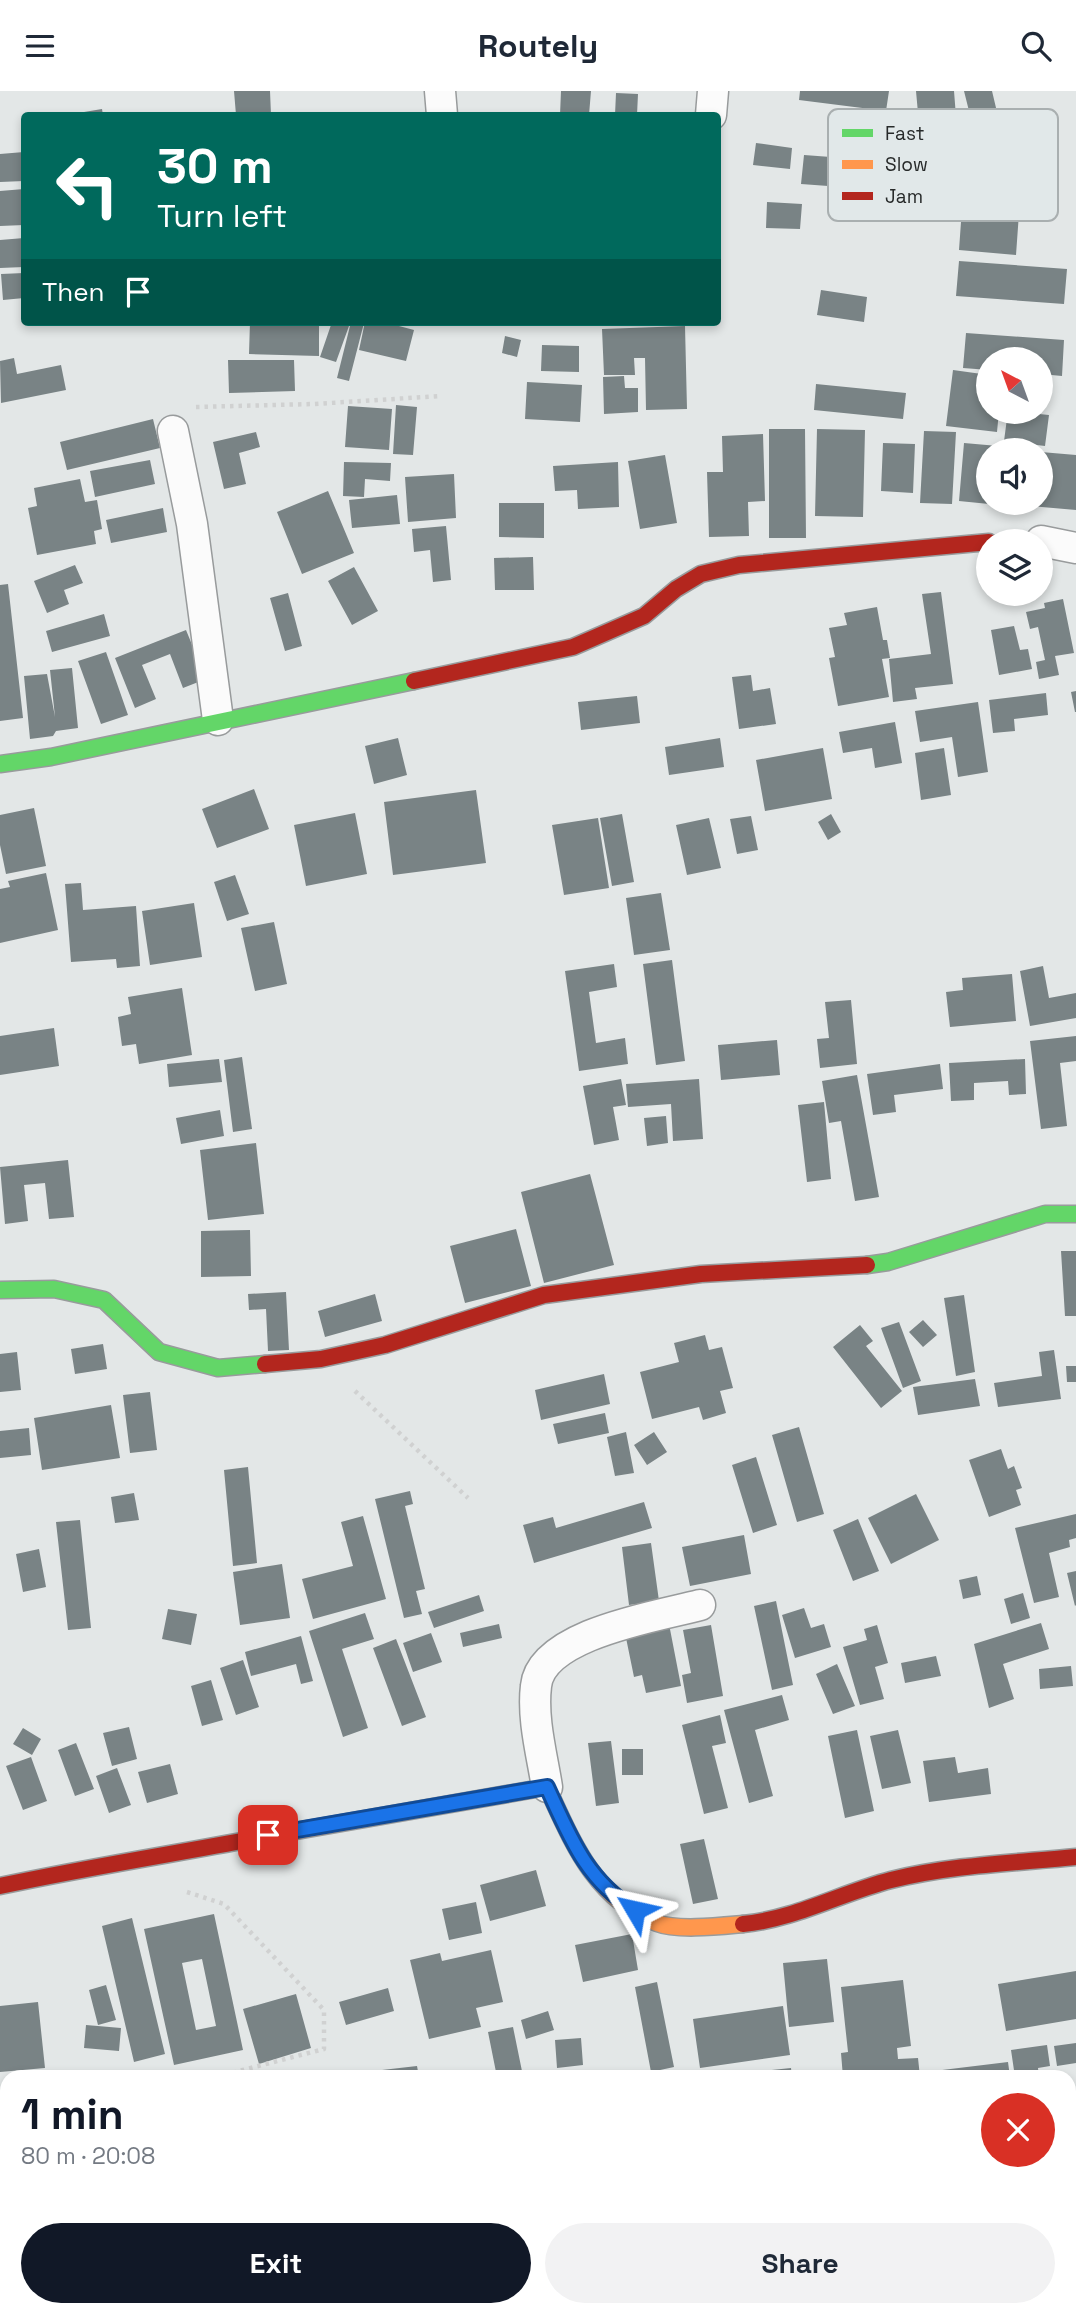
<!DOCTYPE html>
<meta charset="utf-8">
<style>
body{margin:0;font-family:"Space Grotesk",sans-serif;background:#f2f2f3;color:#1f2937;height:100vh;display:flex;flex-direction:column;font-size:26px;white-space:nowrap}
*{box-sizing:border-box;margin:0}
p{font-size:23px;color:#747a83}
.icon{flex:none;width:38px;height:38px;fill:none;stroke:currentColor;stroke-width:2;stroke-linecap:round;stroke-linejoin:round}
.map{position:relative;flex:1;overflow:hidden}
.details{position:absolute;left:0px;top:1979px;width:1076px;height:247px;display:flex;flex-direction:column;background:#fff;border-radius:21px 21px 0 0;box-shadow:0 4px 10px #0003}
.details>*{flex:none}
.top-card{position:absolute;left:21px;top:21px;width:700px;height:214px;border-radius:7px;box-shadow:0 4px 10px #0003;background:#00695c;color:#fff;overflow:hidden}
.needle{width:46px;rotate:319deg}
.buttons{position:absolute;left:976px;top:256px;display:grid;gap:14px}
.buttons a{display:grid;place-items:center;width:77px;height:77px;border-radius:50%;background:#fff;box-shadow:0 4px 10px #0003;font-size:35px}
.pin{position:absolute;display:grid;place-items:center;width:60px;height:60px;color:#fff;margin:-30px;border-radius:14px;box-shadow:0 4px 10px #0006}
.me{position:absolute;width:77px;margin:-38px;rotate:306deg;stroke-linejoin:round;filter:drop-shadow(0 0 5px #0008)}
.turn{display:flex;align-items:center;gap:24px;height:147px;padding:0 21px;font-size:32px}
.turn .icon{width:91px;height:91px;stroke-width:2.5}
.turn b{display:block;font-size:49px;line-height:60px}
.then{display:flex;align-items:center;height:66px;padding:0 21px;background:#0003;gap:14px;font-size:26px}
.round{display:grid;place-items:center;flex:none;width:74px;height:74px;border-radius:37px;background:#f2f2f3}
.overview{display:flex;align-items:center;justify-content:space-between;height:119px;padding:0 21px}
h1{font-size:42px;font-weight:600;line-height:52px;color:#111827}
.action{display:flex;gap:14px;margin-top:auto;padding:14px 21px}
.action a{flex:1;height:80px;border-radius:42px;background:#111827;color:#fff;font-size:28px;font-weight:600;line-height:80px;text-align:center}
.action a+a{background:#f2f2f3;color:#1f2937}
header{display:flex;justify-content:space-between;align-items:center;height:91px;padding:0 21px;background:#fff;font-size:32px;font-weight:600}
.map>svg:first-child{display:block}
</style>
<header><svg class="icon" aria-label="menu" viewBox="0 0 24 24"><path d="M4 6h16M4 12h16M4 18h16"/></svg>Routely<svg class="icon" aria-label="search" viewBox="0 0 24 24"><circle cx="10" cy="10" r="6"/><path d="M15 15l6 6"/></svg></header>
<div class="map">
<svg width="1076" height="2225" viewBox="0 0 1076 2225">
<rect width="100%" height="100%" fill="#e3e7e7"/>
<path fill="#798385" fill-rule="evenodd" d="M234 0H270L271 24H236Z
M561 0H591L589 24H560Z
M800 0H889L886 20 799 9Z
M916 0H954L959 64 941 65 937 20 918 22Z
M964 0H992L997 21 971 28Z
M616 2 638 3 637 24H615Z
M102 18 103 24H72V23Z
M756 52 792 57 790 78 753 74Z
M24 61V90L0 91V63Z
M804 64 871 69 869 98 801 93Z
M24 98V134L0 135V100Z
M963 103 1020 108 1016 164 959 159Z
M767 111 802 113 800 138 766 137Z
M24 147V176L0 177V149Z
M959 170 1067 178 1064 213 956 205Z
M24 182V207L3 209 1 183Z
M821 199 867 206 864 231 817 224Z
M250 231H319V265L249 263Z
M332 231 349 235 336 271 320 266Z
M351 231 364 232 349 290 337 287Z
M365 231H384L414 239 406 270 359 259Z
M685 235 687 318 646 319 645 267H634L635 284H604L602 238Z
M966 242 1064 249 1062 285 1041 283V268H989V279L963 277Z
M505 245 521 249 517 266 502 262Z
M542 254 579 255V281L541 280Z
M14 267 17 283 61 274 66 299 1 312 0 270Z
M228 269H294L295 300 229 302Z
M953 279 989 284V320H999L997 341 946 335Z
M624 285 625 297H638V321L604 323 603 286Z
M527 291 582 294 580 331 525 328Z
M816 293 906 302 903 328 814 319Z
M396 314 417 316 413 364 393 363Z
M348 315 392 318 389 359 345 356Z
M1008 320 1049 324 1045 355 1004 350Z
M153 328 160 357 67 379 60 351Z
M769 338H805L806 447H769Z
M817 338 865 339 863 426 815 425Z
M924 340 956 341 952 413 920 412Z
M256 341 260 356 239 362 246 393 224 398 213 351Z
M763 343 765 410 748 411 749 445 709 446 707 381H723L722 345Z
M883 352 915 353 913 402 881 400Z
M964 352 1021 357 989 359V413L959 410Z
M1041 361 1076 364V419L1019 414V411H1041Z
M665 364 677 432 640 438 628 370Z
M150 369 155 393 95 406 90 380Z
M344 371 391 372 390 390 365 388 364 406 343 405Z
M618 371 619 416 578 418 577 399 555 400 553 375Z
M454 383 456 427 408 431 405 386Z
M80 388 85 411 97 409 102 438 94 440 96 453 37 464 28 417 37 415 34 397Z
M328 400 354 462 302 483 277 421Z
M397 404 400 433 352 437 349 409Z
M993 411H1015L1014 415 993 413Z
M499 412H544V447L499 446Z
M163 417 167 441 111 452 106 429Z
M446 435 451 489 433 491 430 459 414 461 412 438Z
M533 466 534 499H495L494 467Z
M75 474 83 492 64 499 69 513 47 522 34 490Z
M354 476 378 520 352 534 328 490Z
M8 493 23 627 0 630V494Z
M941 501 953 593 915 597 917 608 893 611 889 568 931 563 922 503Z
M288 502 302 555 285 560 270 507Z
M1063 508 1074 562 1055 565 1059 584 1039 588 1036 571 1045 569 1038 536 1030 538 1026 521 1045 517 1044 512Z
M877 516 883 549H887L890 567 882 568 889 606 838 615 829 567 835 566 829 537 847 534 844 522Z
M104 523 110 545 52 561 46 540Z
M1014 535 1020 559 1028 558 1032 578 999 584 991 539Z
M186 539 206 588 183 597 170 563 142 574 156 608 135 617 115 567Z
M106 561 128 624 101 633 78 570Z
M72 577 78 637 56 640 53 645 30 648 24 585 47 583 55 626 50 579Z
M751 584 753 600 770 597 776 633 739 638 732 586Z
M1076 600V621H1075L1071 601Z
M1046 602 1048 624 1014 628 1015 640 993 642 989 609Z
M637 605 640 632 581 639 578 611Z
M978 611 988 681 958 686 952 646 920 651 915 620Z
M895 631 902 672 875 677 872 657 843 662 839 641Z
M398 647 407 684 374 693 365 655Z
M720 647 724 676 669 684 665 656Z
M823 657 832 708 765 720 756 669Z
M944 657 951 704 921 709 915 662Z
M254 698 269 738 217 757 202 718Z
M476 699 486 772 393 784 384 711Z
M34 717 46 775 6 783 0 754V724Z
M355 722 367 783 306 795 294 734Z
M622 723 634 791 612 795 600 727Z
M831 723 841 741 828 749 818 731Z
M751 725 758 759 737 763 730 728Z
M598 727 609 797 564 804 552 734Z
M709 727 721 777 687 784 676 734Z
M46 782 58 839 0 852V798L10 796 8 790Z
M235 784 249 823 227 830 214 791Z
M81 792 83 819 136 815 140 875 117 877 116 868 71 871 65 793Z
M661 802 670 859 634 864 626 807Z
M194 812 202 866 150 874 142 820Z
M274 831 287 893 255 900 241 837Z
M672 869 685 970 656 974 643 873Z
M614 873 617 896 589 901 596 952 625 947 628 973 579 980 565 880Z
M1043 875 1049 907 1076 902V927L1030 935 1020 880Z
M1012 883 1016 930 950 936 946 901 963 899 962 887Z
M182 897 192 964 139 973 136 953 122 955 118 926 131 923 128 906Z
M851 909 857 973 820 977 817 948 829 947 825 911Z
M54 937 59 975 0 984V945Z
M1076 945V970L1060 972 1067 1035 1041 1038 1030 950Z
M777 949 780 984 721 989 718 954Z
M242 966 252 1038 233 1041 224 969Z
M219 968 222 991 169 996 167 973Z
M1025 968 1026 1003 1009 1004 1008 990 974 992V1009L951 1010 949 972Z
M940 973 943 998 894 1004 896 1021 873 1024 867 983Z
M857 984 879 1106 855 1110 841 1030 829 1032 822 990Z
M621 988 626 1014 613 1016 619 1049 594 1054 583 995Z
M699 988 703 1048 673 1050 671 1013 628 1016 626 993Z
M824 1011 831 1088 807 1091 798 1014Z
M220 1019 224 1045 181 1053 176 1027Z
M666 1025 668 1052 647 1055 644 1027Z
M256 1052 264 1123 208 1129 200 1059Z
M68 1069 74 1126 49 1128 45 1092 24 1094 28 1130 5 1133 0 1076Z
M590 1083 614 1174 544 1192 521 1101Z
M516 1138 531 1195 465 1212 450 1155Z
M250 1139 251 1185 201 1186V1140Z
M1061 1160H1076V1225H1065Z
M286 1201 289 1259 268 1260 266 1218 249 1219 248 1203Z
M375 1203 382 1230 325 1246 318 1220Z
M964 1204 975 1281 956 1285 944 1207Z
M923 1229 937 1244 923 1256 909 1241Z
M899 1231 921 1290 903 1297 881 1237Z
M860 1234 873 1250 866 1255 902 1300 881 1317 833 1256Z
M705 1244 709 1259 722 1256 733 1297 720 1300 726 1322 703 1329 699 1316 652 1328 640 1281 679 1271 674 1252Z
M103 1253 107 1278 75 1283 71 1258Z
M1054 1259 1061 1308 998 1316 994 1292 1042 1285 1039 1261Z
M17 1261 21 1299 0 1301V1263Z
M1066 1275H1076V1291H1067Z
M604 1283 610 1313 541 1329 535 1299Z
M975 1288 980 1315 918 1324 913 1296Z
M150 1301 157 1359 130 1362 123 1304Z
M111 1314 120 1367 42 1379 34 1327Z
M605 1322 609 1342 558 1353 553 1333Z
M799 1336 824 1423 797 1431 772 1344Z
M29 1337 31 1364 0 1367V1340Z
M626 1341 634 1382 615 1385 607 1346Z
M654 1341 667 1361 647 1374 634 1354Z
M1001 1358 1008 1378 1014 1375 1022 1397 1016 1399 1021 1414 989 1426 969 1369Z
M756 1366 777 1434 753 1442 732 1374Z
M248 1376 257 1472 233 1475 224 1379Z
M410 1400 413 1413 405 1415 425 1498 416 1500 422 1523 404 1527 375 1408Z
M134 1402 139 1429 115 1432 111 1406Z
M916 1403 939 1449 891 1473 868 1427Z
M644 1411 652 1437 534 1472 523 1434 553 1426 556 1437Z
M1076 1423V1447L1069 1449 1070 1456 1049 1462 1059 1506 1034 1512 1015 1437Z
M363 1425 386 1508 313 1528 302 1488 353 1475 341 1431Z
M858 1428 879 1480 853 1490 833 1439Z
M80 1429 91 1537 68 1539 56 1431Z
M744 1444 751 1483 690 1495 682 1456Z
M651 1452 659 1510 629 1514 622 1456Z
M39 1458 46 1496 23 1501 16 1463Z
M282 1473 290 1527 240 1534 233 1481Z
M1076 1480V1514L1075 1515 1067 1482Z
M977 1485 981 1504 963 1508 959 1489Z
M1023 1502 1030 1527 1011 1533 1004 1508Z
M479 1504 484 1520 434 1537 428 1521Z
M776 1510 793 1594 772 1599 754 1515Z
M804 1517 811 1537 824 1533 831 1556 795 1567 782 1524Z
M168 1518 197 1523 191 1554 162 1548Z
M365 1522 374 1548 342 1558 368 1637 343 1646 309 1540Z
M1041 1532 1049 1558 1003 1573 1014 1608 989 1617 974 1553Z
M499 1533 502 1547 463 1556 460 1542Z
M669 1533 681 1595 646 1602 642 1584 634 1586 625 1542Z
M711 1534 723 1605 687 1612 682 1584 691 1582 683 1539Z
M877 1534 888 1572 875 1576 884 1608 860 1614 843 1556 867 1549 864 1538Z
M431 1542 442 1571 413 1581 403 1552Z
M301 1545 313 1590 301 1593 296 1573 251 1585 245 1561Z
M396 1548 426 1626 402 1635 373 1557Z
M936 1565 941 1585 905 1592 901 1572Z
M243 1569 259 1616 236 1624 220 1577Z
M837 1573 855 1615 833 1623 816 1583Z
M1071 1575 1073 1595 1040 1598 1039 1578Z
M211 1589 223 1629 202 1635 191 1595Z
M782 1604 789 1629 755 1639 773 1705 749 1712 724 1619Z
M720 1624 726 1652 712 1655 728 1717 704 1723 682 1634Z
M129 1636 137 1668 112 1675 103 1642Z
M23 1637 41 1648 32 1664 13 1653Z
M857 1639 874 1720 845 1727 828 1645Z
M898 1639 911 1692 882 1698 870 1645Z
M611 1650 619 1712 596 1715 588 1652Z
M76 1652 94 1698 75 1705 58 1659Z
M622 1658H643V1684H622Z
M31 1666 47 1710 23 1719 6 1675Z
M955 1666 958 1682 988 1677 991 1703 929 1711 923 1670Z
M170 1673 178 1703 147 1712 138 1681Z
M117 1677 131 1714 109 1722 96 1685Z
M704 1748 718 1808 693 1813 680 1753Z
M536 1779 546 1815 490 1830 480 1794Z
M476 1811 482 1842 449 1849 442 1818Z
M214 1823 243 1959 174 1974 144 1838ZM202 1868 216 1935 196 1939 182 1872Z
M132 1827 165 1963 134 1971 102 1835Z
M632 1843 638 1879 583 1891 575 1854Z
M491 1859 503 1911 476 1917 481 1936 429 1948 410 1869 440 1862 442 1870Z
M827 1868 834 1931 789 1936 783 1872Z
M1076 1880V1928L1006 1940 998 1893Z
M903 1889 911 1955 897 1957 898 1968 918 1967 920 1986H843L841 1962 848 1961 841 1896Z
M657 1891 674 1976 651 1981 635 1896Z
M106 1894 116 1929 98 1934 89 1899Z
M388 1897 394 1920 346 1934 339 1911Z
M296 1903 311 1957 259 1973 243 1918Z
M38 1911 45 1977 0 1981V1915Z
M783 1915 790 1964 700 1977 693 1928Z
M548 1920 554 1939 526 1948 521 1929Z
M86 1934 121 1937 119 1960 84 1957Z
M513 1936 523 1985 497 1986 488 1941Z
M581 1947 583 1974 557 1977 555 1949Z
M1076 1952V1972L1057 1975 1054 1955Z
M1047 1954 1050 1975 1038 1977 1039 1986H1015L1011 1959Z
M1008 1971 1010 1986H934V1980Z
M417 1975 419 1986H383L382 1979Z
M791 1977 792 1986H762L761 1980Z
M264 1981 265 1986H248V1984Z
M368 1981 369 1986H342V1985Z
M0 2017H7V2052H0Z
M7 2153V2200H0V2154Z"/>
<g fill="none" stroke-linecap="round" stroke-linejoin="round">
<defs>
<path id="street" d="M440 0 442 24
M711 24 713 0
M173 340 192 433 218 629
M1041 450 1076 457
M547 1696C542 1664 532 1628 536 1595 541 1543 658 1525 700 1514
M1069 2182 1076 2181
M805 2225 846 2219"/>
<path id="fast" d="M0 673 51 666 414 590
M867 1174 888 1171 1045 1123H1076
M0 1199 54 1198 104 1209 159 1261 218 1277 265 1273"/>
<path id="slow" d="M279 1743 547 1696C573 1752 594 1807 657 1832 677 1840 721 1835 743 1833"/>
<path id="jam" d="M414 590 573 556 644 525 676 498 701 483 739 474 989 451
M265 1273 321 1268 385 1254 544 1204 701 1183 867 1174
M0 1795C93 1775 186 1761 279 1743
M743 1833C795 1828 841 1802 891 1789 951 1774 1014 1772 1076 1766"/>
</defs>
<use href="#street" stroke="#989b9c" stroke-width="33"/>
<use href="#fast" stroke="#989b9c" stroke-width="19"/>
<use href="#slow" stroke="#989b9c" stroke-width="19"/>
<use href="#jam" stroke="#989b9c" stroke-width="19"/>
<path stroke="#d0d1d1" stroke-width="4.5" stroke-dasharray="3.5 5" stroke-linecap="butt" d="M196 316 314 313 441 305
M355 1300 468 1407
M187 1801 224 1813 324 1919V1958L216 1986
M198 2225 199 2219"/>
<use href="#street" stroke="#fbfbfb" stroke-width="30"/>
<use href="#fast" stroke="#63d668" stroke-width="16"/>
<use href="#slow" stroke="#ff974d" stroke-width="16"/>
<use href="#jam" stroke="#b3261e" stroke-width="16"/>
</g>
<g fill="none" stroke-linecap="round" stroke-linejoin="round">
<defs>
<path id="route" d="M268 1744 547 1696C570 1746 586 1789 635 1819"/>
</defs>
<use href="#route" stroke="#114b97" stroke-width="18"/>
<use href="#route" stroke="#1a73e8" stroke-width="12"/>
</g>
<rect x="828" y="18" width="230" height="112" rx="10" fill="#e1e8e9" stroke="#a9afb0" stroke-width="2"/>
<rect x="842" y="38" width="31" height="8" fill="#63d668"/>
<rect x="842" y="69" width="31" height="9" fill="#ff974d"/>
<rect x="842" y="101" width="31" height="8" fill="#b3261e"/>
<g font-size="19" fill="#272a2a">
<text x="885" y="49">Fast</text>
<text x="885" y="80">Slow</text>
<text x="885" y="112">Jam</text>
</g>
</svg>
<div class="buttons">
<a><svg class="needle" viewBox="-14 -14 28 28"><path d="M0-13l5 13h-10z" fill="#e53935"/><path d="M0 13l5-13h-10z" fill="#747a83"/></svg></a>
<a><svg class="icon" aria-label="sound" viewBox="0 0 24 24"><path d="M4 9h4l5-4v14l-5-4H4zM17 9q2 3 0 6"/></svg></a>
<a><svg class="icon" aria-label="layers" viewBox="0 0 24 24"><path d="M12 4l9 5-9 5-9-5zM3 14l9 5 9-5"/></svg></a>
</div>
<div class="pin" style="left:268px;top:1744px;background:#d93025"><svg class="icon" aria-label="arrive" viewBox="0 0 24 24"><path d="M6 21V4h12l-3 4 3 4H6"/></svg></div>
<svg class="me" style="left:635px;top:1819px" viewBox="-20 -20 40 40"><path d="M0-17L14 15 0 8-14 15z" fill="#1a73e8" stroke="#fff" stroke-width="4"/></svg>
<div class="top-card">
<div class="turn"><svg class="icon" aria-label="left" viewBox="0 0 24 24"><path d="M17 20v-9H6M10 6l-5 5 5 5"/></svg><div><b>30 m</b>Turn left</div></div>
<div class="then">Then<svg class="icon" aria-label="arrive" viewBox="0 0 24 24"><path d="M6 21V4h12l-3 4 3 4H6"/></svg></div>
</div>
<section class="details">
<div class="overview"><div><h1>1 min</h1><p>80 m · 20:08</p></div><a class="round" style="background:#d93025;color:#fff"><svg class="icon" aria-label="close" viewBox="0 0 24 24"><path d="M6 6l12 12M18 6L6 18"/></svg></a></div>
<div class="action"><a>Exit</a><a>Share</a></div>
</section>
</div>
